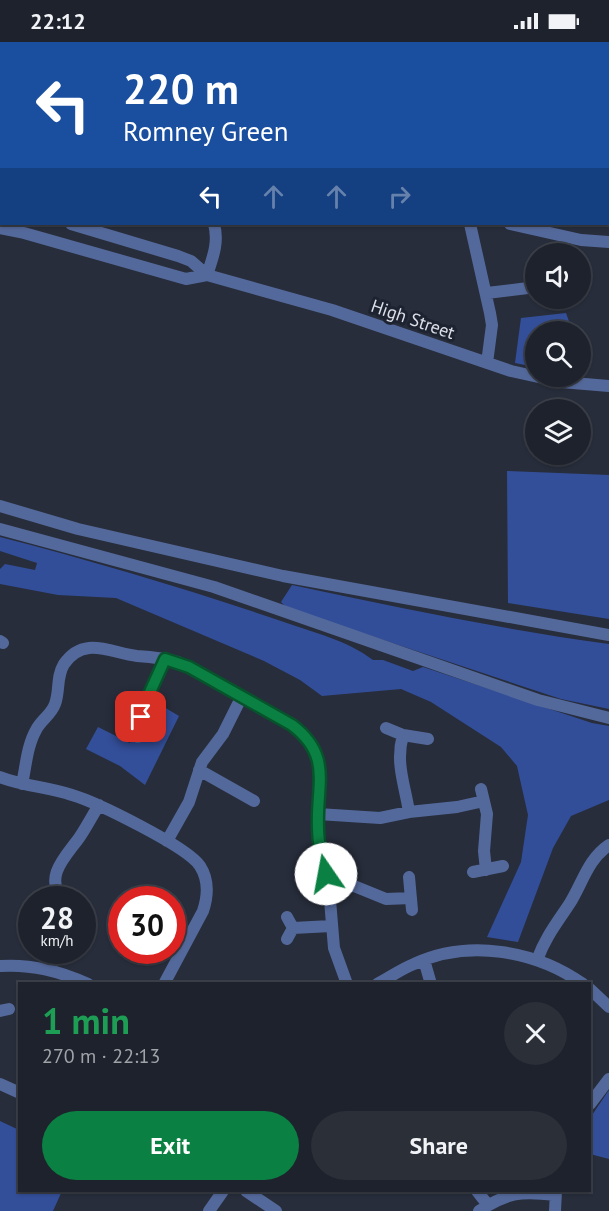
<!DOCTYPE html>
<meta charset="utf-8">
<style>
body{margin:0;font-family:"PT Sans",sans-serif;background:#2a2f38;color:#f1f3f6;height:100vh;display:flex;flex-direction:column;font-size:22px;white-space:nowrap}
*{box-sizing:border-box;margin:0}
p{font-size:20px;color:#a0a4a9}
.icon{flex:none;width:33px;height:33px;fill:none;stroke:currentColor;stroke-width:2;stroke-linecap:round;stroke-linejoin:round}
.map{position:relative;flex:1;overflow:hidden}
.panel{position:absolute;left:18px;top:940px;width:573px;height:210px;display:flex;flex-direction:column;background:#1d222c;border-radius:0px;box-shadow:0 2px 4px #0004,0 0 0 2px #3b3f48}
.panel>*{flex:none}
.hud{position:absolute;left:0px;top:0px;width:609px;height:183px;box-shadow:0 2px 4px #0004,0 0 0 2px #3b3f48;background:#1a4fa0;color:#fff;overflow:hidden}
.tools{position:absolute;left:525px;top:201px;display:grid;gap:12px}
.tools a{display:grid;place-items:center;width:66px;height:66px;border-radius:50%;background:#1d222c;box-shadow:0 2px 4px #0004,0 0 0 2px #3b3f48;font-size:30px}
.speed{position:absolute;left:18px;top:844px;display:flex;gap:12px;font-size:30px;font-weight:700;text-align:center}
.speed>*{display:grid;place-content:center;width:78px;height:78px;border-radius:50%;background:#1d222c;box-shadow:0 2px 4px #0004,0 0 0 2px #3b3f48;line-height:1}
.speed small{font-size:15px;font-weight:400}
.speed .limit{border:9px solid #d22;background:#fff;color:#111}
.pin{position:absolute;display:grid;place-items:center;width:51px;height:51px;color:#fff;margin:-26px;border-radius:12px;box-shadow:0 3px 9px #0006}
.me{position:absolute;width:66px;margin:-33px;rotate:348deg;stroke-linejoin:round;filter:drop-shadow(0 0 4px #0008)}
.turn{display:flex;align-items:center;gap:21px;height:126px;padding:0 24px;font-size:27px}
.turn .icon{width:78px;height:78px;stroke-width:2.5}
.turn b{display:block;font-size:42px;line-height:51px}
.lanes{display:flex;align-items:center;height:57px;padding:0 24px;background:#0003;justify-content:center;gap:30px;direction:ltr}
.lanes .off{opacity:.35}
.round{display:grid;place-items:center;flex:none;width:63px;height:63px;border-radius:32px;background:#2a2f38}
.summary{display:flex;align-items:center;justify-content:space-between;height:102px;padding:0 24px}
h1{font-size:36px;font-weight:700;line-height:45px;color:#1e9e55}
.action{display:flex;gap:12px;margin-top:auto;padding:12px 24px}
.action a{flex:1;height:69px;border-radius:36px;background:#0b8043;color:#fff;font-size:24px;font-weight:700;line-height:69px;text-align:center}
.action a+a{background:#2a2f38;color:#f1f3f6}
.status{display:flex;justify-content:space-between;align-items:center;height:42px;padding:0 30px;background:#1d222c;direction:ltr}
.status svg{height:16px;fill:currentColor}
.map>svg:first-child{display:block}
</style>
<div class="status"><b>22:12</b><svg viewBox="0 0 49 12"><path d="M0 12V9h3v3zM5 12V6h3v6zM10 12V3h3v9zM15 12V0h3v12zM26 1h20v11H26zM47 4h2v5h-2z"/></svg></div>
<div class="map">
<svg width="609" height="1169" viewBox="0 0 609 1169">
<rect width="100%" height="100%" fill="#272d3b"/>
<path fill="#344f99" d="M566 271 571 285V289L536 290 535 325 515 321 521 276Z
M507 429 609 433V577L508 561Z
M151 653 157 656 159 662 179 674 145 743 120 724 86 707 98 685 130 701 131 695 139 697Z
M609 1048V1117L590 1112V1076Z
M0 1079 19 1088 20 1149H62L53 1169H0Z"/>
<path fill="#334e99" d="M0 495C93 519 190 548 281 579 312 590 347 598 373 618H383L413 629 423 625 592 681 609 684V758L571 774 553 806 518 900 487 895 521 820 528 773 517 724 501 705 431 660 401 647 322 654 300 638 264 619 116 556 58 553 0 542V527L5 522 35 528 37 521 0 509Z
M292 543C397 565 503 588 609 602V667L561 657 287 566 281 560Z"/>
<g fill="none" stroke-linecap="round" stroke-linejoin="round">
<path stroke="#54699b" stroke-width="12" d="M365 0 366 2
M589 2 593 0
M0 167H2
M71 182 178 214 191 219 207 233 332 268 511 329 561 340 609 344
M470 182 490 271 492 283 487 321
M510 182 581 198 609 200
M0 186 24 191 186 237 207 233
M207 233C213 215 219 200 214 182
M487 251 536 245
M0 464 78 487 283 534 609 593
M0 487 214 545 538 658 609 676
M0 599 3 601
M386 686 403 693 428 697
M403 693C395 721 405 743 409 770
M138 695 143 666 165 617
M199 728 254 759
M0 735C23 744 48 745 72 753 96 760 188 805 200 824 209 838 208 854 203 869L164 942
M22 742C26 724 27 704 36 688 41 678 51 673 55 662 60 649 56 635 64 622 84 593 111 611 137 614 151 615 164 616 178 620L292 683 302 691 311 701 317 713 320 726 318 785 319 800 329 846 334 906 347 942
M481 747 487 772 484 809 486 828
M318 772 380 776 409 770 457 765 484 759
M167 799 189 760 202 720 223 692 242 654
M473 830 503 824
M409 835 412 868
M329 846 354 844 386 857 411 856
M63 858C43 835 66 814 79 796 86 786 92 774 99 763
M293 886 331 884
M287 897 293 886 287 875
M121 899 122 897
M424 918 431 942
M537 918C546 894 557 881 570 861 583 840 588 817 609 803
M0 924C32 922 59 929 88 942
M377 942C389 936 401 927 414 922 468 897 535 908 583 942
M590 947 609 965
M0 969 9 967
M0 1042 20 1051
M590 1062 609 1037
M246 1149 276 1169
M477 1149 488 1163
M209 1169 223 1149
M479 1169C508 1150 521 1149 555 1153
M555 1169 556 1149"/>
</g>
<g fill="none" stroke-linecap="round" stroke-linejoin="round">
<defs>
<path id="route" d="M141 675 146 659 165 617 189 625 292 683C333 714 316 743 318 786 318 802 322 817 326 832"/>
</defs>
<use href="#route" stroke="#07532c" stroke-width="15"/>
<use href="#route" stroke="#0b8043" stroke-width="10"/>
</g>
<g text-anchor="middle" dominant-baseline="central" stroke-width="6" stroke-linejoin="round" paint-order="stroke">
<g font-size="18" fill="#dbdfe8" stroke="#1e2331">
<text transform="translate(413 277) rotate(19)">High Street</text>
</g>
</g>
</svg>
<div class="tools">
<a><svg class="icon" aria-label="sound" viewBox="0 0 24 24"><path d="M4 9h4l5-4v14l-5-4H4zM17 9q2 3 0 6"/></svg></a>
<a><svg class="icon" aria-label="search" viewBox="0 0 24 24"><circle cx="10" cy="10" r="6"/><path d="M15 15l6 6"/></svg></a>
<a><svg class="icon" aria-label="layers" viewBox="0 0 24 24"><path d="M12 4l9 5-9 5-9-5zM3 14l9 5 9-5"/></svg></a>
</div>
<div class="speed"><div>28<small>km/h</small></div><div class="limit">30</div></div>
<div class="pin" style="left:141px;top:675px;background:#d93025"><svg class="icon" aria-label="arrive" viewBox="0 0 24 24"><path d="M6 21V4h12l-3 4 3 4H6"/></svg></div>
<svg class="me" style="left:326px;top:832px" viewBox="-20 -20 40 40"><circle r="19" fill="#fff"/><path d="M0-13L10 11 0 6-10 11z" fill="#0b8043"/></svg>
<div class="hud">
<div class="turn"><svg class="icon" aria-label="left" viewBox="0 0 24 24"><path d="M17 20v-9H6M10 6l-5 5 5 5"/></svg><div><b>220 m</b>Romney Green</div></div>
<div class="lanes"><svg class="icon" aria-label="left" viewBox="0 0 24 24"><path d="M17 20v-9H6M10 6l-5 5 5 5"/></svg><svg class="icon off" aria-label="ahead" viewBox="0 0 24 24"><path d="M12 20V5M6 11l6-6 6 6"/></svg><svg class="icon off" aria-label="ahead" viewBox="0 0 24 24"><path d="M12 20V5M6 11l6-6 6 6"/></svg><svg class="icon off" aria-label="right" viewBox="0 0 24 24"><path d="M7 20v-9h11M14 6l5 5-5 5"/></svg></div>
</div>
<section class="panel">
<div class="summary"><div><h1>1 min</h1><p>270 m · 22:13</p></div><a class="round"><svg class="icon" aria-label="close" viewBox="0 0 24 24"><path d="M6 6l12 12M18 6L6 18"/></svg></a></div>
<div class="action"><a>Exit</a><a>Share</a></div>
</section>
</div>
